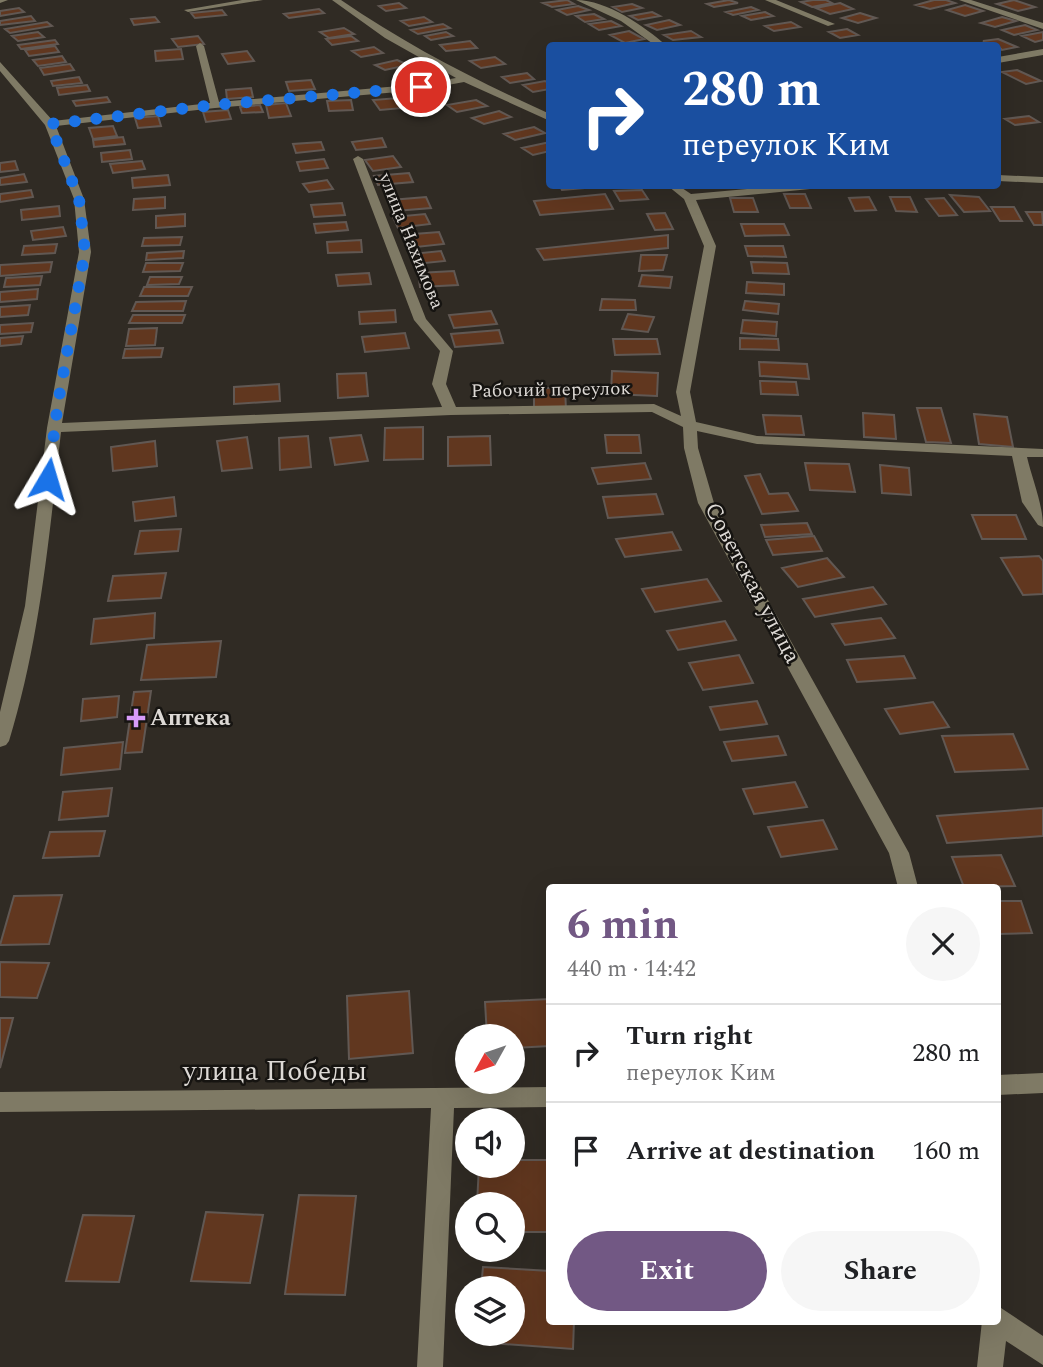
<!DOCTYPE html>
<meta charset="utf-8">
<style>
body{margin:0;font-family:Spectral,serif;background:#f6f6f6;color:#202124;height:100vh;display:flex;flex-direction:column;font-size:26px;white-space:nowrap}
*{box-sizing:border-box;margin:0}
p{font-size:23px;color:#757577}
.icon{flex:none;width:38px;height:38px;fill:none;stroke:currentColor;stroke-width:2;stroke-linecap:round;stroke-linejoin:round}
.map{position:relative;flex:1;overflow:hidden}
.details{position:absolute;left:546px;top:884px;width:455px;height:441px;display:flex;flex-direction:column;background:#fff;border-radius:7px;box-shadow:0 7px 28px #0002}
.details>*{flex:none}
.guide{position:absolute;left:546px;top:42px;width:455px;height:147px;border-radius:7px;box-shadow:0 7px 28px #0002;background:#1a4fa0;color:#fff;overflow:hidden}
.needle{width:46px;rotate:230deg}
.fabs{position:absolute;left:455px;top:1024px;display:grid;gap:14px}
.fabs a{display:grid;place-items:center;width:70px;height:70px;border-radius:50%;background:#fff;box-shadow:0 7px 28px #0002;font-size:35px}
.pin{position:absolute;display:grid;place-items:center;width:60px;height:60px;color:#fff;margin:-30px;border:4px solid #fff;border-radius:50%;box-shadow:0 2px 7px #0007}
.me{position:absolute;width:77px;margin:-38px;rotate:7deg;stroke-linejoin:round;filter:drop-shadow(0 0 5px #0008)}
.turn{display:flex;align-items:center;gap:24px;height:147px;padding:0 21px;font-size:32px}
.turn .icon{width:91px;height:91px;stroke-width:2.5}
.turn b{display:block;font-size:49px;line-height:60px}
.round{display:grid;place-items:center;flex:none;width:74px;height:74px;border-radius:37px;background:#f6f6f6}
.headline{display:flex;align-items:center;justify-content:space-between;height:119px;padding:0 21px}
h1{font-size:42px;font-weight:700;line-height:52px;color:#725884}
.cta{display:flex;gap:14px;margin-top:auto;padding:14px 21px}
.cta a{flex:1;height:80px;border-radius:42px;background:#725884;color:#fff;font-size:28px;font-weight:700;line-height:80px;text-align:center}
.cta a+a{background:#f6f6f6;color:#202124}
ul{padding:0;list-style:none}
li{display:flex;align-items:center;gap:21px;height:98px;padding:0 21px;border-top:2px solid #e0e0e0}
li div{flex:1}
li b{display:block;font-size:26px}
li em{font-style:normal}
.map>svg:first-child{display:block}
</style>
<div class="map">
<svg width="1043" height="1367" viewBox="0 0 1043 1367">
<rect width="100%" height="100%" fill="#302b24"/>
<path fill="#61371f" stroke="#615853" stroke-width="2" d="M567 0 574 4 552 7 543 3Z
M729 0 738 3 714 7 707 4Z
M813 0H826L832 3 812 7 801 2Z
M934 0H946L955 3 930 9 916 5Z
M1014 0 1035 7 1018 11 997 4Z
M399 3 406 8 386 11 379 6Z
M840 3 853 9 830 14 816 8Z
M632 4 642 8 622 12 613 7Z
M965 5 983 11 965 16 947 10Z
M578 6 589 10 567 15 557 10Z
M751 7 758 10 733 15 726 12Z
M19 8 24 12 0 16V11Z
M319 9 324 13 289 18 284 14Z
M222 10 226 15 195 18 191 13Z
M652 12 660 16 638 20 630 16Z
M765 12 773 16 751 20 742 16Z
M860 13 876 18 858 23 842 18Z
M594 14 604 19 585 22 576 16Z
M31 16 35 21 0 25V21Z
M155 17 159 22 134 25 131 19Z
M424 17 432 22 409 26 401 21Z
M1002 17 1016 21 995 27 981 23Z
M669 20 680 25 657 30 646 25Z
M611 21 621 26 599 30 589 24Z
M47 22 52 26 10 33 5 29Z
M791 22 800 27 774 31 765 26Z
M443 24 450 28 418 34 411 30Z
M1025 25 1037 30 1014 35 1002 30Z
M344 28 354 34 329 38 320 32Z
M847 29 858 35 840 38 829 32Z
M629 31 644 39 625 43 610 35Z
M691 31 701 37 673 40 664 35Z
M38 32 44 37 18 41 12 36Z
M446 32 453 36 431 40 425 36Z
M1043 32V40L1035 42 1022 36Z
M198 36 204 44 178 47 172 39Z
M351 36 358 41 332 45 326 39Z
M998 39 1017 47 1002 50 998 46 983 41Z
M55 40 58 44 21 49 18 45Z
M470 41 477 48 446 51 440 45Z
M55 46 59 52 29 56 25 50Z
M374 47 383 53 361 57 352 51Z
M181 49 183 59 156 61 155 51Z
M247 51 254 61 228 64 222 54Z
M62 56 66 62 38 66 33 60Z
M495 57 505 64 481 68 470 61Z
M397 60 408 65 385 70 375 65Z
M70 64 74 70 44 75 40 68Z
M1017 70 1041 81 1026 84 1002 72Z
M422 72 432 78 406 83 396 77Z
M527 73 534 79 510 83 502 77Z
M79 77 82 83 53 86 51 81Z
M311 80 315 89 289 91 286 82Z
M545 81 550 84V89L533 92 523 85Z
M87 85 90 91 59 95 57 88Z
M251 88 253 97 227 99 226 90Z
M442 91 447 95 418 100 414 96Z
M107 97 110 102 76 106 73 101Z
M398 98 403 108 380 110 373 100Z
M351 100 353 110 329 111 327 101Z
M476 100 487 106 457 112 447 105Z
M286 103 291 116 269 118 266 105Z
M260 105 263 112 242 113 240 107Z
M228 110 231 119 206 122 203 112Z
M499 111 511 117 484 124 472 118Z
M158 116 161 126 138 128 135 118Z
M1029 116 1039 122 1015 125 1005 119Z
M113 126 117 136 93 139 89 128Z
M534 127 545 133 515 140 504 134Z
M123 137 125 144 94 147 93 140Z
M382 138 386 147 356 150 352 142Z
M321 142 324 150 296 153 293 144Z
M550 142V151L533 155 522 148Z
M130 150 132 159 102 162 101 153Z
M393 156 401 167 373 171 365 160Z
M324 159 328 168 300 171 297 162Z
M15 161 18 170 0 172V163Z
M142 161 145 169 113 173 110 164Z
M409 173 413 182 378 185 374 176Z
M24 174 27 182 0 185V178Z
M168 175 170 185 133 188 132 178Z
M327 180 333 189 309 192 303 184Z
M560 186H594L596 187 562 190Z
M31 190 33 197 0 202V194Z
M642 190 648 199 620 201 614 191Z
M605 194 613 209 540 215 534 201Z
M784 194H805L811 208H790Z
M950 195 979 197 990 211 964 212Z
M165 197V208L133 210 134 199Z
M426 197 431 208 395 211 391 200Z
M869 197 876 210 855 211 849 198Z
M890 197H910L917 212 896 211Z
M730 198H753L758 212H734Z
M944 198 957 215 939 216 926 199Z
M342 203 345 215 314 217 311 205Z
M59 206 60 216 22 220 21 210Z
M991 207H1014L1022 221H1000Z
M1026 212H1042L1043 225H1034Z
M665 213 673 229 655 230 647 214Z
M185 214V226L156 228V216Z
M425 214 430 224 398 228 393 217Z
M346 222 348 230 316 233 314 224Z
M741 224H784L789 235 745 236Z
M63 227 66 236 33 240 31 231Z
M439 232 444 244 407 248 402 235Z
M668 235V248L544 260 537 249Z
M182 237 180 245 142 246 144 238Z
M361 240 362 252 328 253 327 242Z
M57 244 55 253 22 255 24 246Z
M745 246H783L786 257 748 256Z
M184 251 183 258 146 260 147 253Z
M441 251 445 261 415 264 411 254Z
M641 255H667L663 270 639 271Z
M52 262 50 272 0 276V265Z
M751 262 787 263 789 274 753 273Z
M146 263H183L180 271 143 272Z
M454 271 458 285 420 287 418 273Z
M369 273 371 284 338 286 336 275Z
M642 275 672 277 670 288 639 286Z
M42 276 40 285 4 287 6 278Z
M150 277H182L179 284 147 285Z
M747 282 784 284V295L746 293Z
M144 287H192L188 296H140Z
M38 289 37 299 0 302V292Z
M602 299 635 300 636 310H600Z
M186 301 183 311H132L136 302Z
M745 301 779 304 778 314 743 310Z
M30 305 28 315 0 317V307Z
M395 310 396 322 360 324 359 312Z
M491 311 497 324 454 328 449 315Z
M628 314 654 317 648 332 622 329Z
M133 315H185L182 323H129Z
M743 320 777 322 776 336 741 333Z
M33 323 31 332 0 334V325Z
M157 328 155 345 126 346 129 329Z
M499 330 503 343 455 347 451 334Z
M405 333 409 348 365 352 362 337Z
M23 336 21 344 0 346V338Z
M740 338 778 339 779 350 740 349Z
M613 339H657L660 354 615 355Z
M163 348 161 357 123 358 125 349Z
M759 362 807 364 809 379 760 376Z
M612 371 658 373 657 396 611 394Z
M366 373 368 396 338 398 337 374Z
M760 381 796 382 798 395 761 394Z
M279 384 280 401 234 404V387Z
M534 388H565L566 410H534Z
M917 408H941L951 443 926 442Z
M863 413 894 415 896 439 864 437Z
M974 414 1007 417 1013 447 979 444Z
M763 415 801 416 804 435 766 434Z
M423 427V459L384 460 385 428Z
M361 435 368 461 335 465 330 438Z
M605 435H639L641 453H607Z
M308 436 311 467 280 470 279 438Z
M490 436 491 465 448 466V437Z
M247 437 252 468 222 471 217 441Z
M155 441 157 466 113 471 111 447Z
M645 463 651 479 598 484 592 468Z
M805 463 849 464 855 492 810 490Z
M880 465 909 468 911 495 882 493Z
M760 474 769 494 788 493 798 511 762 514 745 476Z
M656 494 663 514 608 518 603 497Z
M174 497 176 516 135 521 133 502Z
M972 515H1016L1026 539H982Z
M807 523 812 534 765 537 761 525Z
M181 529 178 551 135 554 140 531Z
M672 532 681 550 625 557 616 539Z
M814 536 822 551 773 555 766 540Z
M1039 556 1043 561V594L1023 595 1001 558Z
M827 558 844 577 798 587 782 568Z
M166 573 161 598 108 601 113 576Z
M707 579 721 601 655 612 642 589Z
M873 587 886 604 815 617 803 599Z
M155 613 154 638 91 644 94 619Z
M881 618 895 638 845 645 832 624Z
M725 621 736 640 678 650 667 631Z
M221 641 216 677 141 680 147 645Z
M739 655 753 683 703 690 689 663Z
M904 656 915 678 857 682 847 660Z
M151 691 142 752 125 753 134 692Z
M119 696 117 717 81 721 83 699Z
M757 701 767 724 720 730 710 707Z
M933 702 949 727 900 734 885 709Z
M1013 734 1028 769 955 772 942 736Z
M778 736 786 755 732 761 724 742Z
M123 742 120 769 61 775 64 748Z
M795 782 807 807 754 814 743 789Z
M112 788 108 816 59 820 63 792Z
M1043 808V836L947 843 937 816Z
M823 820 837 849 781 857 768 827Z
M105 831 99 856 43 858 50 832Z
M1001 855 1015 886 964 887 952 857Z
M62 895 49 944 0 945 14 896Z
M998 901H1021L1032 933 998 934Z
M0 962 49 963 37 998 0 997Z
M409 991 413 1053 349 1059 347 996Z
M550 999V1046L513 1048V1036H487L485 1002Z
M0 1018H13L0 1068Z
M513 1160H550V1232H513V1204H477L479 1166H513Z
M299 1195 356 1196 345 1295 285 1294Z
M206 1212 263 1215 250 1283 191 1281Z
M83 1215 134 1216 119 1282 66 1281Z
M483 1267 550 1271V1321H574L573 1349 476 1342 477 1334H513V1288H481Z"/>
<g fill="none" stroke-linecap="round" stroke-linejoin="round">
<path fill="#7f7a65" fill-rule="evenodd" d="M0 0H8L0 3Z
M242 0H263L188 12 184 10Z
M332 0H341C408 46 477 81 550 114V121L464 82 421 90 215 108 56 126 84 199 91 252 62 423 442 407 432 384 440 351 414 320 353 159 358 156 363 159 426 319 453 351 446 384 456 407 654 404 681 416 676 392 704 246 684 199 668 186H679L691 194 780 186H815L810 189 696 200 716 246 690 392 696 422 757 436 1043 449V457H1027C1032 479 1043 504 1043 527L1038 525 1022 502 1012 456 757 444 697 431 698 448 714 503 909 853 918 887H898L889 853 698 503 684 448 683 427 652 412 451 415 61 432C49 537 40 640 9 741L6 745 0 747V712L25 606 47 428 79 252 74 199 45 125 0 71V62L53 121 210 103 196 46 200 43 204 46 219 102 421 84 456 78 385 38Z
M576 0C607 0 644 26 667 46H656L621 21Z
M765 0H776L835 24 828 26Z
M959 0H971L1043 23V29Z
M1043 49V55L998 63V57Z
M998 175 1043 177V183L998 181Z
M1043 1073V1093L998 1095V1075Z
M550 1087V1107L454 1108 443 1367H417L431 1108 0 1112V1092Z
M998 1306 1043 1336V1365L1006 1341 1003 1367H977L982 1321H998Z"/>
</g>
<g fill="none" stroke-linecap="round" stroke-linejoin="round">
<path stroke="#1a73e8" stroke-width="12" stroke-dasharray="0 21.6" d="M48 479 58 403 85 252 79 199 50 124 215 105 421 87"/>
</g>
<path fill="#d79bf9" stroke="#161411" stroke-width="2.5" d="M132.5 707.5h7v7h7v7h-7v7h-7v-7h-7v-7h7z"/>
<g text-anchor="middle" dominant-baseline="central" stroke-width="5" stroke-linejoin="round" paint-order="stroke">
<g font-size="19" fill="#ddd9d5" stroke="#161411">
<text transform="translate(411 241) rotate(68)">улица Нахимова</text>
<text transform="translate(551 390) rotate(-1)">Рабочий переулок</text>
</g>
<g font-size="23" fill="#ddd9d5" stroke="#161411">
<text transform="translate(752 583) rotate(62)">Советская улица</text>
</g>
<g font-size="23" font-weight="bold" fill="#ddd9d5" stroke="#161411" text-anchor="start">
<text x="150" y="718">Аптека</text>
</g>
<g font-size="28" fill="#ddd9d5" stroke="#161411">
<text x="275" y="1071">улица Победы</text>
</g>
</g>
</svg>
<div class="fabs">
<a><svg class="needle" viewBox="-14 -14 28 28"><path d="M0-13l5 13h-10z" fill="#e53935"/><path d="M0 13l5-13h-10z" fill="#757577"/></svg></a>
<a><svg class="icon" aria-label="sound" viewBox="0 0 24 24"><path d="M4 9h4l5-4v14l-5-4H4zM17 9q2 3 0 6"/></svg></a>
<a><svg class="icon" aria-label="search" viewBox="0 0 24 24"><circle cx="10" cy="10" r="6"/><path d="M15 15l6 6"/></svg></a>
<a><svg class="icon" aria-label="layers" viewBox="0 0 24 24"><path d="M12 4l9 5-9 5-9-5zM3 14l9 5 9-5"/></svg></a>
</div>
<div class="pin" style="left:421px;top:87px;background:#d93025"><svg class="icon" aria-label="arrive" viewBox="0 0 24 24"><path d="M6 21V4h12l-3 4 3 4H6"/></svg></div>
<svg class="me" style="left:48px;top:479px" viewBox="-20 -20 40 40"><path d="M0-17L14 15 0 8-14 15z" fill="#1a73e8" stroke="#fff" stroke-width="4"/></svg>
<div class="guide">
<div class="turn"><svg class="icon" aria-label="right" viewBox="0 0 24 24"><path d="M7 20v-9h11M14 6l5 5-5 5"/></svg><div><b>280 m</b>переулок Ким</div></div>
</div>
<section class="details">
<div class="headline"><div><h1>6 min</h1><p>440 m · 14:42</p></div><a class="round"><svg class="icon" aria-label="close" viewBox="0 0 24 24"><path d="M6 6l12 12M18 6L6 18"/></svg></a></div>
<ul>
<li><svg class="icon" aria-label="right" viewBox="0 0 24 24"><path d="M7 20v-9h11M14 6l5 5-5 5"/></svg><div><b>Turn right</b><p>переулок Ким</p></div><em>280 m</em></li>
<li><svg class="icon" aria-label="arrive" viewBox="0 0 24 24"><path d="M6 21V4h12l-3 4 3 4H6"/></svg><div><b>Arrive at destination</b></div><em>160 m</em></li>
</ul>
<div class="cta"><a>Exit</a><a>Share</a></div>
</section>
</div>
